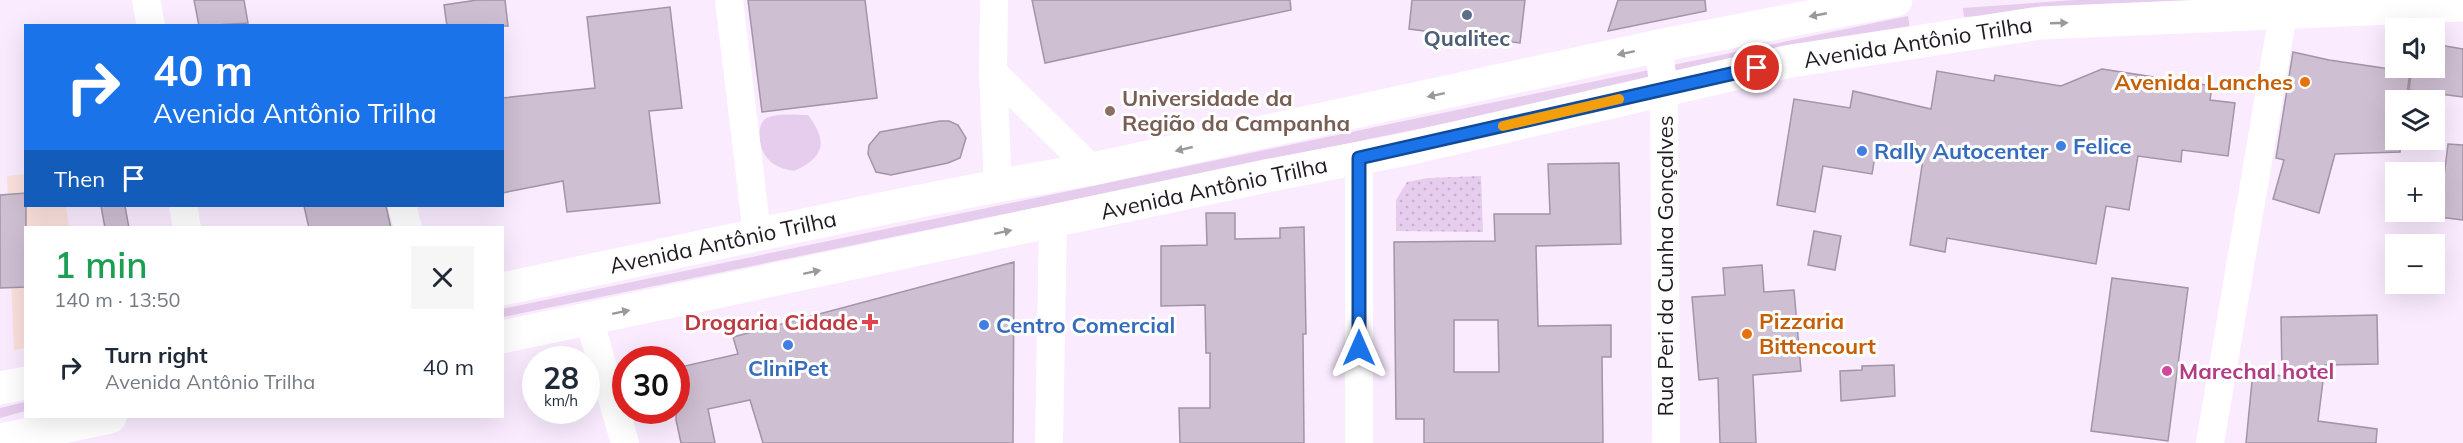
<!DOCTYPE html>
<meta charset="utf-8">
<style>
body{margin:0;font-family:Mulish,sans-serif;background:#f6f6f7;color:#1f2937;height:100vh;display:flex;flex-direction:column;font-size:22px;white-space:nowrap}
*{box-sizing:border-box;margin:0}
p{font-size:20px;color:#747a83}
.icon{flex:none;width:33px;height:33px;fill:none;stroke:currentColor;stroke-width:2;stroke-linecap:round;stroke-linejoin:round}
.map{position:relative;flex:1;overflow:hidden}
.details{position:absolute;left:24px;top:226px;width:480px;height:192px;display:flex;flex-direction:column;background:#fff;border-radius:0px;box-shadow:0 6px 24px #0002}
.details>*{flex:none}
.guide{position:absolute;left:24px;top:24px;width:480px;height:183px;border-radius:0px;box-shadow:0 6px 24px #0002;background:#1a73e8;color:#fff;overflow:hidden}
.fabs{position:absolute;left:2385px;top:18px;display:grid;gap:12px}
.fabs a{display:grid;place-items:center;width:60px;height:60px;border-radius:0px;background:#fff;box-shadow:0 6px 24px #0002;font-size:30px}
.speed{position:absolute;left:522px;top:346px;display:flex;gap:12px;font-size:30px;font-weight:700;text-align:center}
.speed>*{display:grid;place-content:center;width:78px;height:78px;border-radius:50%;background:#fff;box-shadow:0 6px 24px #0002;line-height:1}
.speed small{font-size:15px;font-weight:400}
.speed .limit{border:9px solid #d22;background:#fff;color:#111}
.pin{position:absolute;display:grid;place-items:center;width:51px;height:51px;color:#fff;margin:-26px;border:3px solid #fff;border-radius:50%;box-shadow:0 2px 6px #0007}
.me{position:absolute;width:66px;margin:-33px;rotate:0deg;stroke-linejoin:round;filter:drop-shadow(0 0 4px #0008)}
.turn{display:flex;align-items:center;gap:21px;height:126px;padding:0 30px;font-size:27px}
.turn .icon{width:78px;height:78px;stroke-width:2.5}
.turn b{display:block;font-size:42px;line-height:51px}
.then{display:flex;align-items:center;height:57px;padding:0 30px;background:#0003;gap:12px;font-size:22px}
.round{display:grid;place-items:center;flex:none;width:63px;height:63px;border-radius:0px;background:#f6f6f7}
.headline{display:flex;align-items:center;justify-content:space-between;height:102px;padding:0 30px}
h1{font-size:36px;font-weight:600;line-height:45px;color:#1e9e55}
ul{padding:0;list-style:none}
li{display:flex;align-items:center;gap:18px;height:78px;padding:0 30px}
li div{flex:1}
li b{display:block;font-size:22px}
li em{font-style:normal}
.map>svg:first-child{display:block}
</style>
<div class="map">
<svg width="2463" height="443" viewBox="0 0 2463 443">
<defs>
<pattern id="park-dots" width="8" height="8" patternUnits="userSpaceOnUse" patternTransform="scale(1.5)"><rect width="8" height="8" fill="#e6cded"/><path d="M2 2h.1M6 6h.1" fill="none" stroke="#c5afcb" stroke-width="1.8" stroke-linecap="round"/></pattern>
</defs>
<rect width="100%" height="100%" fill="#faebff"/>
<path fill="#fbe0dc" d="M25 174 26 206H66L69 228H26L25 348 14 350 7 176Z"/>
<path fill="#e6cded" d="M2074 0H2245L1964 17 1963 8Z
M1908 16 1910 28 503 317 502 309Z
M808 115C828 142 825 157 794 171 784 169 775 167 768 159 759 150 754 122 769 117 780 113 797 115 808 115Z
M25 402V411L0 418V408Z"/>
<path fill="url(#park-dots)" d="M1481 176 1483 232 1396 231V200L1407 182 1428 178Z"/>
<path fill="#cebfd2" stroke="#a295a7" stroke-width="1.5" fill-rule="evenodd" d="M194 0H244L248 23 199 26Z
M477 0H505L508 26H447L444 5Z
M748 0H865L877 98 762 112Z
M1032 0H1290L1291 10 1045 63Z
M1412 0H1525L1520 43 1409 29Z
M1618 0H1705L1706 11 1608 31Z
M670 7 682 108 649 111 660 203 567 212 563 181 502 193V98L595 88 587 17Z
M2434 44 2463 49V97L2409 90 2412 68H2434Z
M2293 52 2329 60 2410 72 2406 100H2396V140H2401L2400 152 2335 154 2319 213 2273 199 2284 160 2276 158Z
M2102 69 2212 86 2210 100 2235 103 2228 156 2182 150 2181 162 2138 156 2129 210 2106 206 2096 264 1947 238 1945 252 1910 245 1923 159 1876 150 1872 174 1823 166 1815 212 1777 205 1794 99 1850 108 1853 91 1931 109 1937 71 1994 81 1995 75 2061 86Z
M940 121H949L958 125 966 138 960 158 948 163 891 175 876 172 868 154 869 145 880 132Z
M2448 144 2463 145V220L2439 217Z
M1619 163 1621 244 1536 246 1538 326 1611 325V357H1602L1603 443H1424V419H1396L1394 242 1495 241 1494 214H1550L1548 164ZM1454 320H1498L1499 372H1454Z
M26 193V287L0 288V195Z
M101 206H125L129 228H105Z
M304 206H386L391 228H309Z
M1206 213H1235V239L1280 238V228L1304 227 1306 334H1303L1304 443H1180L1179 408H1210V353H1206L1205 305 1161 306V246L1207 245Z
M1814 231 1841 236 1835 270 1808 265Z
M1014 262 1013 443H763L750 400 708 409 715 443H681L676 420V368L738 354 733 337Z
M1762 265 1764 292 1794 290 1801 371 1753 375 1756 443H1720L1718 378 1699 380 1692 297 1725 295 1723 268Z
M2112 278 2188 288 2168 441 2091 431Z
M2377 315 2378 364 2325 365 2318 421 2377 429 2376 443H2246L2253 371 2282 376 2281 317Z
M1894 365 1895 396 1841 401 1840 371 1862 370V366Z"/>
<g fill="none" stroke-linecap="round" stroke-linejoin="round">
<path stroke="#fff" stroke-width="28" d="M146 0 151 26
M729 0 757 234
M994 0 993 72 998 185
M1658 46 1664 89 1666 443
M993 72 1092 169
M1359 158V443
M183 206 187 228
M402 206 408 228
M589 319 625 443
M1049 443 1053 221
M2210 443 2283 14"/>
<path stroke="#fff" stroke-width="33" d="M502 289C699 248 894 203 1092 169L1658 46 1896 0
M502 337 1271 175 1407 149 1791 61 2041 23 2463 5
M0 388 26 383
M0 440 110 417"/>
</g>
<defs><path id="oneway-solid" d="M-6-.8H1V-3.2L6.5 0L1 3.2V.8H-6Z" transform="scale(1.5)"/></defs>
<g fill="#9b989c">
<use href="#oneway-solid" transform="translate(1818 15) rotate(169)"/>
<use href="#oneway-solid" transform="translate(2059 23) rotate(-2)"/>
<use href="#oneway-solid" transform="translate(1626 53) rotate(168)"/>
<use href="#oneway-solid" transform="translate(1436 95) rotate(168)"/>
<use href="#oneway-solid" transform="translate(1184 149) rotate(167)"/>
<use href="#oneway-solid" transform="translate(1003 232) rotate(-12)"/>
<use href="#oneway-solid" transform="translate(812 272) rotate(-12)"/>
<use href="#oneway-solid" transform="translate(621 312) rotate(-12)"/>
</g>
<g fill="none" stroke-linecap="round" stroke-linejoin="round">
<defs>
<path id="route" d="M1359 348V158L1757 68"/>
</defs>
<use href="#route" stroke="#114b97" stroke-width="15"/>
<use href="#route" stroke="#1a73e8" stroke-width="10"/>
<path stroke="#f59e0b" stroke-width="10" d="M1503 126 1619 99"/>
</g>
<circle fill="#5c6f8a" stroke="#fefefe" stroke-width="2" cx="1467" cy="15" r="6"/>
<g fill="#e8710a" stroke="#fefefe" stroke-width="2">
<circle cx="2305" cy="82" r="6"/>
<circle cx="1747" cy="334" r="6"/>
</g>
<circle fill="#8d6e63" stroke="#fefefe" stroke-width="2" cx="1110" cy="111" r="6"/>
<g fill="#3f7fe0" stroke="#fefefe" stroke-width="2">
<circle cx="2061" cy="146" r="6"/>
<circle cx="1862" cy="151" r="6"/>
<circle cx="984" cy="325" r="6"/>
<circle cx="788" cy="345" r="6"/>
</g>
<path fill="#e0444e" stroke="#fefefe" stroke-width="2" d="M867 313h6v6h6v6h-6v6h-6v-6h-6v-6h6z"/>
<circle fill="#d1479c" stroke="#fefefe" stroke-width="2" cx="2167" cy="371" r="6"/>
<g text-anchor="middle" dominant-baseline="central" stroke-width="6" stroke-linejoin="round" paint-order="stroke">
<g font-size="22" font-weight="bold" fill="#4e5e75" stroke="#fefefe">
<text x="1467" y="38">Qualitec</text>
</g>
<g font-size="22" fill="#201b22" stroke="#fefefe">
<text transform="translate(1918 42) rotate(-9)">Avenida Antônio Trilha</text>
<text transform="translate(1214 188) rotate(-12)">Avenida Antônio Trilha</text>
<text transform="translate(723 242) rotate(-12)">Avenida Antônio Trilha</text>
<text transform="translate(1665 266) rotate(-90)">Rua Peri da Cunha Gonçalves</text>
</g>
<g font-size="22" font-weight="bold" fill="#c56008" stroke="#fefefe" text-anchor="end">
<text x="2293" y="82">Avenida Lanches</text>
<text x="1759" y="321" text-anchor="start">Pizzaria<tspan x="1759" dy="25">Bittencourt</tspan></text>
</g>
<g font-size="22" font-weight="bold" fill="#785e54" stroke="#fefefe" text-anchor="start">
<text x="1122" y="98">Universidade da<tspan x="1122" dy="25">Região da Campanha</tspan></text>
</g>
<g font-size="22" font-weight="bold" fill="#366cbe" stroke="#fefefe" text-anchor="start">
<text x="2073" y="146">Felice</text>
<text x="1874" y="151">Rally Autocenter</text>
<text x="996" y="325">Centro Comercial</text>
<text x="788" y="368" text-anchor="middle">CliniPet</text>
</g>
<g font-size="22" font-weight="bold" fill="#be3a42" stroke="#fefefe" text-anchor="end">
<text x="858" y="322">Drogaria Cidade</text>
</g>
<g font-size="22" font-weight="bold" fill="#b23c85" stroke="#fefefe" text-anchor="start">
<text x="2179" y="371">Marechal hotel</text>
</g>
</g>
</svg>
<div class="fabs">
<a><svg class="icon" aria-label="sound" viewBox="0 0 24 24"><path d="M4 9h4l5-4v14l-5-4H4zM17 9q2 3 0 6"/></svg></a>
<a><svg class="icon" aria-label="layers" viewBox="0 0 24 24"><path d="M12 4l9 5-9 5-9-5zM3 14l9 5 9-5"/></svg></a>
<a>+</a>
<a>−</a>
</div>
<div class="speed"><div>28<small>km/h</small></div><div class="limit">30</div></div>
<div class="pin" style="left:1757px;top:68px;background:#d93025"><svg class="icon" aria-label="arrive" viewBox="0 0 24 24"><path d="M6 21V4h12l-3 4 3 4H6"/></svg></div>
<svg class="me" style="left:1359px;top:348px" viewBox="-20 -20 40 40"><path d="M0-17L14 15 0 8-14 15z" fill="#1a73e8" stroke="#fff" stroke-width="4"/></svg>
<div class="guide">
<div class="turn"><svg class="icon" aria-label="right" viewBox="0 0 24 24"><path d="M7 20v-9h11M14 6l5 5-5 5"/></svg><div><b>40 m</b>Avenida Antônio Trilha</div></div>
<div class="then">Then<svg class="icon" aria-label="arrive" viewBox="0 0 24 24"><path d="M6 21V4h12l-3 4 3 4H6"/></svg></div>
</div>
<section class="details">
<div class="headline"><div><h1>1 min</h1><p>140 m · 13:50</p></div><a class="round"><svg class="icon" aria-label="close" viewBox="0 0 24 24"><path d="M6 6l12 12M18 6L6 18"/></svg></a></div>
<ul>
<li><svg class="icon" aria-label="right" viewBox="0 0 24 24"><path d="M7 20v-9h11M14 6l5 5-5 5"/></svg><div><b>Turn right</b><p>Avenida Antônio Trilha</p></div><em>40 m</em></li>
</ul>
</section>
</div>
